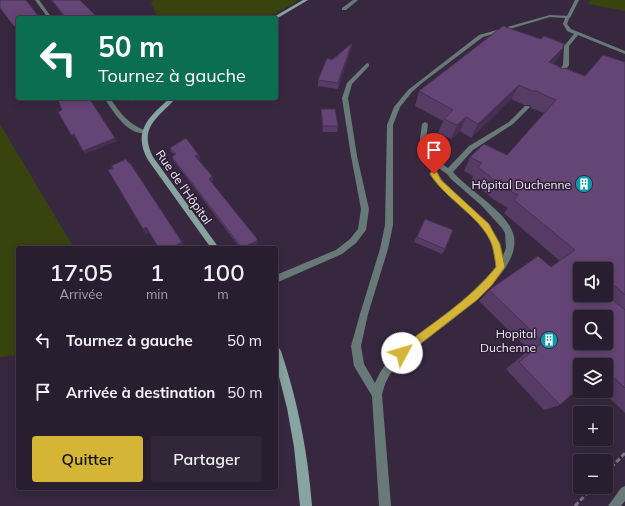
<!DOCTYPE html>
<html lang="fr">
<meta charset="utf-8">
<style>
body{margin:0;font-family:Mulish,sans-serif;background:#312738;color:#f1f3f6;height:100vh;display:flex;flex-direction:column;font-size:15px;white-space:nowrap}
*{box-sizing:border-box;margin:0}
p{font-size:13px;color:#a5a2ab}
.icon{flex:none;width:22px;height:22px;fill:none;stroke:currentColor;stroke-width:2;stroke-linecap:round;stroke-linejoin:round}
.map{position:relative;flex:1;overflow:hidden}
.drawer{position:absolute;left:16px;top:246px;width:262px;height:244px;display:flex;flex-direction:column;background:#291e30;border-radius:4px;box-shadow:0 2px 10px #0003,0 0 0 1px #453c4c}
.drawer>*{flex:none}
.banner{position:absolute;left:16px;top:16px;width:262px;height:84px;border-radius:4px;box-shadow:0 2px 10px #0003,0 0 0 1px #453c4c;background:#0b6e4f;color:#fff;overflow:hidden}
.controls{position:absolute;left:573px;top:262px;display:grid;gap:8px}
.controls a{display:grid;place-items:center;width:40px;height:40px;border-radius:4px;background:#291e30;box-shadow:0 2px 10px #0003,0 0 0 1px #453c4c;font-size:20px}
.pin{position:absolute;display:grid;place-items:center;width:34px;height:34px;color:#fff;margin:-41px -17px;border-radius:50% 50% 50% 0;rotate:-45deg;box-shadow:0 0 4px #0007}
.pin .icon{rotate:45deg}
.me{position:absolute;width:44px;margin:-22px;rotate:51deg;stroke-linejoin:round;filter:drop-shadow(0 0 3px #0008)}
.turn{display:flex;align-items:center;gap:14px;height:84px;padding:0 16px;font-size:18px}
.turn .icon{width:52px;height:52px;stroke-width:2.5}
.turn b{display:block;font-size:28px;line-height:34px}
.eta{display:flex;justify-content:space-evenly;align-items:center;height:68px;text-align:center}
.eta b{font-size:24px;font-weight:600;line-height:28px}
.primary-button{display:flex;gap:8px;margin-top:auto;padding:8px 16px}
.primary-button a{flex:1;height:46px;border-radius:4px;background:#d4b535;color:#111;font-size:16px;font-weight:600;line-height:46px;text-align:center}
.primary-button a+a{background:#312738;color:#f1f3f6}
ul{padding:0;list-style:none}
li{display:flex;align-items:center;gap:12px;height:52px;padding:0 16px}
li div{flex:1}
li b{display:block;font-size:15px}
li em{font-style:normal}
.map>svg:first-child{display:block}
</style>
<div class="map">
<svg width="625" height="506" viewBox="0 0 625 506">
<rect width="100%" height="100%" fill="#372840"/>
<path fill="#39430e" d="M153 0H299L268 18H158L151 3Z
M590 0H625V11L588 4Z
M0 124 74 248H18V355L0 357Z"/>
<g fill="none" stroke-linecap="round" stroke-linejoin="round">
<path stroke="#7c7084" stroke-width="3" stroke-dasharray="5 2.5" stroke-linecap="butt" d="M606 473 625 453
M575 506 593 487"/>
<path fill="#687a78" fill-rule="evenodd" d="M550 15 570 16 567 24 571 29 625 51V54L578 35 569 46V65L561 76 559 77 556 75 563 65 564 46 574 34 567 31 563 24 565 18 550 17 483 37 422 83 412 92 400 107 393 125V225L388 249 368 314 361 346 364 364 375 383C388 351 419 335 445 315 464 300 481 284 497 266 495 259 495 251 492 245 482 217 446 200 431 174L432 169H436C440 180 447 185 455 193 476 213 496 226 503 256L506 248 505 233 502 228 481 205 451 179 447 174 434 165 420 139 422 124 425 122 428 124 426 139 438 161 448 168 469 146 509 122 525 106H529L530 107 513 124 473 150 453 172C468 190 505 210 513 233 528 278 423 336 397 365 389 374 384 384 382 395L391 506H379L372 396 354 366 351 346 360 314 380 249 385 225 387 125 394 107 408 90 479 35Z
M625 486V501L621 506H608L621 488Z"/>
<path fill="#687a78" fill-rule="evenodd" d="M35 0H39L52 18H48Z
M353 0H358L346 10H342V8Z
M575 0H579L570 18H566Z
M367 63 369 64V66L352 84 348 98 357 156 369 209 366 230 356 243 342 254 276 283V275L336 250 350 239 358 229 361 209 351 156 342 98 347 83Z
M104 98H110C121 114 128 124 147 131V133C127 136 114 112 104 98Z"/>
<path fill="#88a4a1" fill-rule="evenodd" d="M303 0H308L276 19 272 18Z
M170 98H176C158 118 138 127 153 157L219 248H211L148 160C132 131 149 117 170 98Z
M276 346 279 348 281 351C298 402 308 453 312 506H300L294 447 287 408 276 365Z"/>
</g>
<path fill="#563b65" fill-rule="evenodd" d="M51 0H80L98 18H65Z
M541 39 565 44 556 61 553 64 562 69 585 76 625 62V413L602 391H606V365H580L560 405 544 410 506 369 529 350 479 301 489 290 551 267 560 261 504 213 508 208 493 199 471 181 473 176 464 171 470 157 507 155 544 113 531 108 530 105H524L511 99 471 138 460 131 451 139 438 133 443 121 415 106 419 91ZM606 269V295H580Z
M352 43 351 49 338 89 318 86V80L332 60Z
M321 109 338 126 337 132H323L321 115Z
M170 148 198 154 200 158 198 159 212 176 213 180 211 182 258 243 249 248H240L173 160 172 157 175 155 171 152Z
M425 219 445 249 442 254 414 242Z"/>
<path fill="#463052" d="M352 43 351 49 338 89V83Z
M565 44 561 50 564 47 556 61 541 76 549 62Z
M519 85 511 99 471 138 478 124Z
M129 98H141L131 102Z
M466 117 460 131 451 139 457 125Z
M74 134 76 137 74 138 71 135Z
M115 138 117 141 85 154 83 151Z
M198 154 200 158 197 159 195 156Z
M212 176 213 180 210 183 209 179Z
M146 227 149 232 146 234 143 229Z
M258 240V243L249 248H243Z
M182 242 185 247 183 248H171Z"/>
<path fill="#644575" stroke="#463052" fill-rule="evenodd" d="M0 0H26L40 18H18V30L13 25 0 8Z
M52 0H80L98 18H66Z
M503 26 541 39 544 36 565 44 562 47H564L549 62 558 66 562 69 565 68 585 76 603 55 625 62V295L615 286H607L606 288V269H580V295H606V293L607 295 625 310V388L606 370V365H580V387L560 405 519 362 543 342 489 290 538 256 551 267 575 250 514 200 518 195 501 186 478 167 482 163 470 157 484 144 507 155 556 100 540 93 538 91H532L519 85 478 124 466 117 457 125 444 119 453 110 419 91ZM580 317H606V343H580Z
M352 43 338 83 318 80 327 58 332 60Z
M57 98H89L115 138 83 151 74 134 71 135 58 112 62 110Z
M321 109H335L338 126H323Z
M186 138 198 154 195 156 212 176 209 179 258 240 243 248H242L172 157 176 154 170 148Z
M126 159 129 163H130L182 242 171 248H159L146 227 143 229 108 170 113 168 111 166Z
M425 219 453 230 445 249 417 237Z"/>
<path fill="#d4b535" stroke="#8a7622" d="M431 172H437L441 180 489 224 500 244 505 267 492 285 477 300 402 358 399 357 397 353 399 349C432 323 470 300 496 267 495 260 494 252 492 245 482 217 446 200 430 174Z"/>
<defs>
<symbol id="building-disc" viewBox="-11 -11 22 22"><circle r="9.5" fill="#0f9aa8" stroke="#2d1e35"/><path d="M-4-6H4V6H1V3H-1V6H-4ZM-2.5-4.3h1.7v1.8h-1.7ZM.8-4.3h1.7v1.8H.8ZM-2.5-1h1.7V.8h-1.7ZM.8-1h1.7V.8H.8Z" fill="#fff"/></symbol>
</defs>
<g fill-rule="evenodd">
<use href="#building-disc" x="574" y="174" width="20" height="20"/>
<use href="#building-disc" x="539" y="330" width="20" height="20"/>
</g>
<g text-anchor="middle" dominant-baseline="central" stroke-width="3" stroke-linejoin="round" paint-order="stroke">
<g font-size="12" fill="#f3eaf9" stroke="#2d1e35" text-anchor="end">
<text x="571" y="184">Hôpital Duchenne</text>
<text x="536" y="333">Hopital<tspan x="536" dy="14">Duchenne</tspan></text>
</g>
<g font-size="12" fill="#f3eaf9" stroke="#2d1e35">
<text transform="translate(184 187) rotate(55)">Rue de l'Hôpital</text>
</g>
</g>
</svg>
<div class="controls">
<a><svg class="icon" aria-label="sound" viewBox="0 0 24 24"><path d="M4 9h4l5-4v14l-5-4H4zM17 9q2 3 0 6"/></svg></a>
<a><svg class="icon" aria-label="search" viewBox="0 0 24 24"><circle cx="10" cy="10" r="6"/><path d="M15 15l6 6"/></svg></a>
<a><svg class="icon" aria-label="layers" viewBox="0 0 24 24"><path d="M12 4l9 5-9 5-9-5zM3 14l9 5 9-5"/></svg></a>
<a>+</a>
<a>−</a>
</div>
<div class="pin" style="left:434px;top:174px;background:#d93025"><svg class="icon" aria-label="arrive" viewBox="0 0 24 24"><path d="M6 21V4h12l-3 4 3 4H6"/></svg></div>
<svg class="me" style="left:402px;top:353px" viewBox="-20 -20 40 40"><circle r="19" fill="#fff"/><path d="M0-13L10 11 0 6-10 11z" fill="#d4b535"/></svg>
<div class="banner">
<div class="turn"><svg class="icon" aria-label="left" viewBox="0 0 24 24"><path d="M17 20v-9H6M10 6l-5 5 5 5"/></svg><div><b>50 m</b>Tournez à gauche</div></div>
</div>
<section class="drawer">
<div class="eta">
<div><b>17:05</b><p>Arrivée</p></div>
<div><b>1</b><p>min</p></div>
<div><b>100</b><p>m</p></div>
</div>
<ul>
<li><svg class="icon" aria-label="left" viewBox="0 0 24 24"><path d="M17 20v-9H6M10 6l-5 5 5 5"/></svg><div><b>Tournez à gauche</b></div><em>50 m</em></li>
<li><svg class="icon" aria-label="arrive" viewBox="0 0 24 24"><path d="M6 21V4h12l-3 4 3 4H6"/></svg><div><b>Arrivée à destination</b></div><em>50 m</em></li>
</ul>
<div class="primary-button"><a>Quitter</a><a>Partager</a></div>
</section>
</div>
